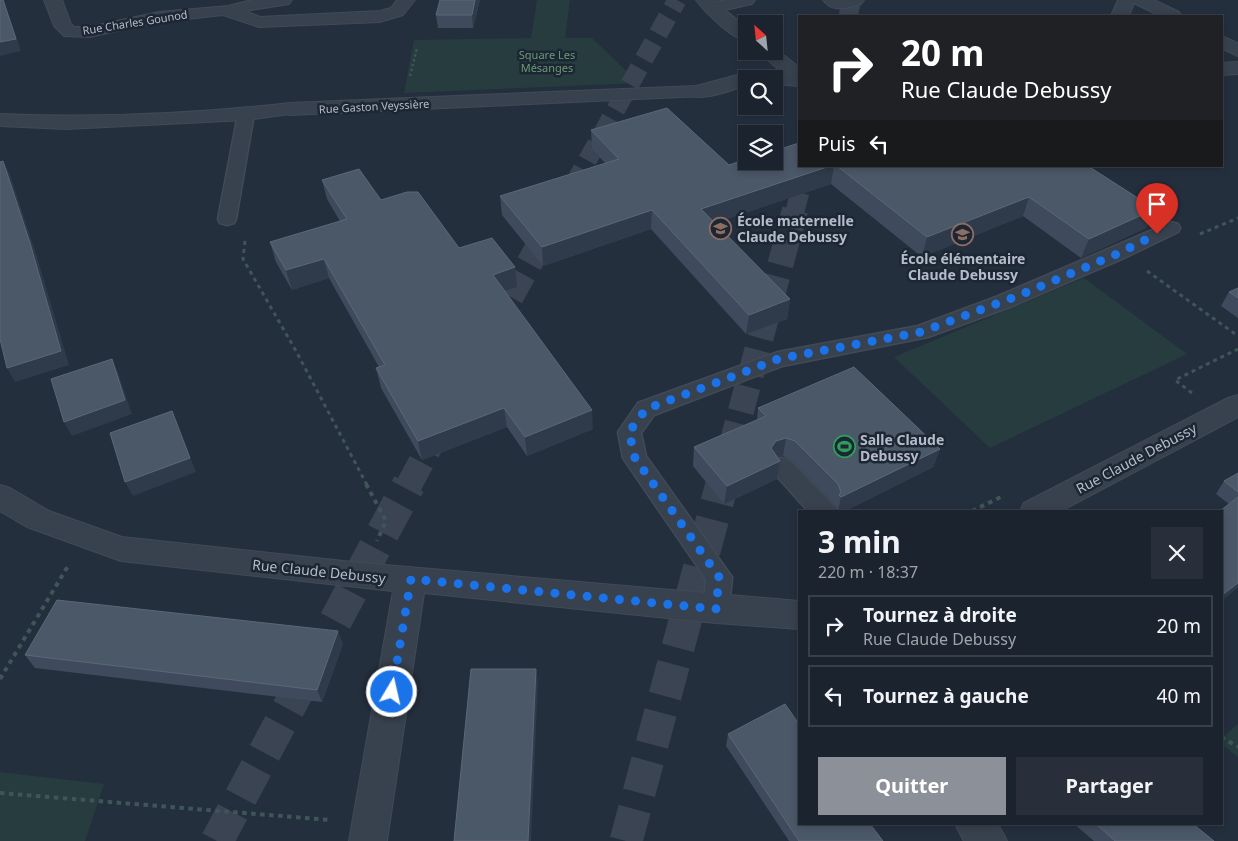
<!DOCTYPE html>
<html lang="fr">
<meta charset="utf-8">
<style>
body{margin:0;font-family:"Noto Sans",sans-serif;background:#282f3a;color:#f1f3f6;height:100vh;display:flex;flex-direction:column;font-size:19px;white-space:nowrap}
*{box-sizing:border-box;margin:0}
p{font-size:16px;color:#a0a4aa}
.icon{flex:none;width:28px;height:28px;fill:none;stroke:currentColor;stroke-width:2;stroke-linecap:round;stroke-linejoin:round}
.map{position:relative;flex:1;overflow:hidden}
.details{position:absolute;left:798px;top:510px;width:425px;height:315px;display:flex;flex-direction:column;background:#1b232e;border-radius:0px;box-shadow:0 2px 8px #0003,0 0 0 1px #39404a}
.details>*{flex:none}
.top-card{position:absolute;left:798px;top:15px;width:425px;height:152px;border-radius:0px;box-shadow:0 2px 8px #0003,0 0 0 1px #39404a;background:#202124;color:#fff;overflow:hidden}
.needle{width:32px;rotate:333deg}
.controls{position:absolute;left:738px;top:15px;display:grid;gap:10px}
.controls a{display:grid;place-items:center;width:45px;height:45px;border-radius:0px;background:#1b232e;box-shadow:0 2px 8px #0003,0 0 0 1px #39404a;font-size:25px}
.pin{position:absolute;display:grid;place-items:center;width:42px;height:42px;color:#fff;margin:-51px -21px;border-radius:50% 50% 50% 0;rotate:-45deg;box-shadow:0 0 5px #0007}
.pin .icon{rotate:45deg}
.me{position:absolute;width:55px;margin:-28px;rotate:9deg;stroke-linejoin:round;filter:drop-shadow(0 0 4px #0008)}
.turn{display:flex;align-items:center;gap:18px;height:105px;padding:0 20px;font-size:22px}
.turn .icon{width:65px;height:65px;stroke-width:2.5}
.turn b{display:block;font-size:35px;line-height:42px}
.then{display:flex;align-items:center;height:48px;padding:0 20px;background:#0003;gap:10px;font-size:19px}
.round{display:grid;place-items:center;flex:none;width:52px;height:52px;border-radius:0px;background:#282f3a}
.headline{display:flex;align-items:center;justify-content:space-between;height:85px;padding:0 20px}
h1{font-size:30px;font-weight:700;line-height:38px}
.action{display:flex;gap:10px;margin-top:auto;padding:10px 20px}
.action a{flex:1;height:58px;border-radius:0px;background:#8c9099;color:#fff;font-size:20px;font-weight:700;line-height:58px;text-align:center}
.action a+a{background:#282f3a;color:#f1f3f6}
ul{padding:0;list-style:none}
li{display:flex;align-items:center;gap:15px;height:62px;margin:0 10px 8px;padding:0 10px;border:2px solid #39404a;border-radius:0px}
li div{flex:1}
li b{display:block;font-size:19px}
li em{font-style:normal}
.map>svg:first-child{display:block}
</style>
<div class="map">
<svg width="1238" height="841" viewBox="0 0 1238 841">
<rect width="100%" height="100%" fill="#242f3e"/>
<path fill="#263c3f" d="M537 0H570L565 38H592L639 83 404 93 414 40 531 38Z
M1084 278 1187 354 990 448 894 357Z
M1238 724V757L1221 744V739Z
M0 772 104 784 85 841H0Z"/>
<g fill="none" stroke-linecap="round" stroke-linejoin="round">
<path stroke="#3a4453" stroke-width="19" stroke-dasharray="19 10" stroke-linecap="butt" d="M848 16 852 0
M559 211 677 0
M795 211 807 166"/>
<path stroke="#3a4453" stroke-width="26" stroke-dasharray="26 12" stroke-linecap="butt" d="M492 330 559 210
M409 485 440 427
M721 485 795 210"/>
<path stroke="#3a4453" stroke-width="33" stroke-dasharray="33 17" stroke-linecap="butt" d="M217 841 409 484
M626 841 722 484"/>
<defs>
<path id="service" d="M246 109 252 111 254 114 236 219 234 223 227 225 220 223 218 219 238 114 240 111Z
M1171 222 1178 224 1180 228 1178 232 1124 258 1010 307 928 337 782 366 654 415 641 433 646 456 732 577 729 609 725 617 716 620 707 617 703 609 706 579 627 464 623 458 618 432 638 403 778 352 918 326 996 297Z
M782 458 790 461 832 504 835 511H808L774 473 770 467 774 461Z"/>
<path id="pedestrian" d="M696 86 703 88 706 92 703 96 290 115 283 113 280 109 283 105 290 103Z"/>
<path id="minor" d="M44 0H62L71 24 74 27H89L159 12 228 6 252 0H292L289 4 283 5 245 11 260 17 380 11 391 8 397 0H415L403 15 380 22 259 27 223 15 159 22 89 37 64 36 54 26Z
M696 0H715L717 2 725 0H755L752 4 725 10 746 27V41C731 38 706 13 696 0Z
M823 0H864L861 4C848 7 833 14 823 0Z
M1118 0H1154L1179 12 1182 16H1160L1134 3 1129 16H1111Z
M1221 36 1238 43V56L1221 48Z
M774 48 799 67V86L774 84V79H746V85C730 91 706 100 689 96L686 92 689 88 752 71 783 73 757 51H774Z
M1238 62V74L1221 75V63Z
M290 103 297 105 300 109 297 113 246 120 66 129 0 126V114C96 118 194 114 290 103Z
M1238 395V417L1061 511H1020L1024 503 1228 398Z
M0 485 10 488 49 511 122 537 362 563 799 601V629L716 623 424 593 387 841H349L393 591 121 561 27 527 0 511Z
M955 824H998L1007 841H964Z"/>
</defs>
<use href="#service" stroke="#414a57" stroke-width="3"/>
<use href="#pedestrian" stroke="#414a57" stroke-width="2"/>
<use href="#minor" stroke="#414a57" stroke-width="2"/>
<path stroke="#3f5557" stroke-width="2.5" stroke-dasharray="2.5 2.5" stroke-linecap="butt" d="M410 76 417 48"/>
<path stroke="#3f5557" stroke-width="3" stroke-dasharray="4 4" stroke-linecap="butt" d="M1200 234 1238 218
M245 241 243 259 296 351 367 485
M1147 271 1238 336
M1192 393 1175 380 1238 349"/>
<path stroke="#3f5557" stroke-width="4" stroke-dasharray="4.5 4.5" stroke-linecap="butt" d="M366 484 386 521 377 541
M972 511 1001 497
M0 679 68 566
M1221 737 1238 747
M0 793 330 820"/>
<use href="#service" fill="#38414e" fill-rule="evenodd"/>
<use href="#pedestrian" fill="#38414e" fill-rule="evenodd"/>
<use href="#minor" fill="#38414e" fill-rule="evenodd"/>
</g>
<path fill="#3f4b5c" d="M480 0 473 28H438L436 15Z
M591 130 729 165 799 166H1088L1155 209 1146 228 1081 258 1023 216 922 257 831 184 715 223 790 299 787 319 746 334 651 229 543 266 502 215 500 196 605 163 592 149Z
M322 180 381 200 459 248 517 287 505 291 593 429 527 456 507 427 422 460 381 388 376 368 379 367 329 278 292 290 276 262 270 242 340 221 327 199Z
M1238 288V318L1221 306 1229 292Z
M758 408 940 449 933 467 845 511H835L836 508 833 503 791 460 783 456 778 458 780 461 777 479 724 504 693 466 694 447 757 420Z
M1238 473V587L1221 601V511L1229 504 1216 494 1224 481Z
M343 644 322 702 35 668 25 655Z
M728 734 883 841H789L726 746Z
M1074 824H1193L1214 841H1094Z"/>
<path fill="#2f3b4b" d="M3 0H4L21 51 0 56V42Z
M475 0H480L473 28 472 15Z
M3 161 10 175 37 257 69 365 15 382 7 368Z
M830 166H834L831 184 700 228 701 209Z
M1029 197 1023 216 922 257 927 237Z
M1155 209 1146 228 1081 258 1089 239Z
M652 210 651 229 543 266 542 247Z
M324 259 329 278 292 290 286 270Z
M515 267 517 287 495 294 493 275Z
M790 299 787 319 746 334 749 315Z
M112 359 118 373 132 414 72 436 64 422Z
M504 408 507 427 422 460 418 441Z
M592 410 593 429 527 456 525 437Z
M172 411 196 472 133 496 125 482Z
M786 438 783 456 773 459 771 448 776 441Z
M940 449 933 467 845 511H838L841 497Z
M780 461 777 479 724 504 727 486Z
M1238 583V587L1221 601V596Z
M338 631 343 644 322 702 317 690Z
M536 669 538 682 531 841H528Z"/>
<path fill="#4b5868" stroke="#5c6777" d="M0 0H3L16 39 0 42Z
M440 0H475L472 15H436Z
M667 108 729 165 746 159V161H774V151L799 143V166H830L701 209 790 299 749 315 652 210 542 247 500 196 619 159 591 130Z
M3 161 30 243 61 351 7 368 0 339V162Z
M837 166H1088L1155 209 1089 239 1029 197 927 237Z
M359 169 381 200 407 192H418L459 248 492 238 515 267 493 275 592 410 525 437 504 408 418 441 376 368 385 365 324 259 286 270 270 242 347 219 322 180Z
M1238 288V298L1229 292Z
M112 359 125 400 64 422 51 379Z
M854 367 940 449 841 497 839 495 841 492 838 484 795 441 786 438 776 441 771 448 780 461 727 486 694 447 766 416 758 408Z
M172 411 190 458 125 482 110 433Z
M1238 473V492L1224 481Z
M1238 497V583L1221 596V511H1220Z
M57 600 338 631 317 690 25 655Z
M471 669H536L528 841H454Z
M785 704 799 724V824H870L883 841H799L728 734Z
M1096 824H1193L1214 841H1115Z"/>
<g fill="none" stroke-linecap="round" stroke-linejoin="round">
<path stroke="#1a73e8" stroke-width="9" stroke-dasharray="0 16.2" d="M392 692 411 579 716 609 719 577 635 458 629 432 646 409 742 373 778 359 921 332 1020 295 1117 254 1157 234"/>
</g>
<defs>
<symbol id="school-ring" viewBox="-11 -11 22 22"><circle r="9.5" fill="#1d2633" stroke="#8d6e63" stroke-width="1.5"/><path d="M0-5L7-2L0 1L-7-2ZM-4 1L0 2.5L4 1V4Q0 6-4 4Z" fill="#8d6e63"/></symbol>
<symbol id="stadium-ring" viewBox="-11 -11 22 22"><circle r="9.5" fill="#1d2633" stroke="#2e9e5b" stroke-width="1.5"/><path d="M0-5a6.5 5 0 1 0 0 10a6.5 5 0 1 0 0-10ZM-3.5-1.8h7v3.6h-7Z" fill="#2e9e5b"/></symbol>
</defs>
<g fill-rule="evenodd">
<use href="#school-ring" x="708" y="216" width="25" height="25"/>
<use href="#school-ring" x="950" y="222" width="25" height="25"/>
<use href="#stadium-ring" x="832" y="434" width="25" height="25"/>
</g>
<g text-anchor="middle" dominant-baseline="central" stroke-width="5" stroke-linejoin="round" paint-order="stroke">
<g font-size="11" fill="#b4bcc9" stroke="#1d2633">
<text transform="translate(135 22) rotate(-9)">Rue Charles Gounod</text>
<text transform="translate(374 106) rotate(-3)">Rue Gaston Veyssière</text>
</g>
<g font-size="11" fill="#6b9a76" stroke="#1d2633">
<text x="547" y="54">Square Les<tspan x="547" dy="13">Mésanges</tspan></text>
</g>
<g font-size="14" font-weight="bold" fill="#b4bcc9" stroke="#1d2633" text-anchor="start">
<text x="737" y="220">École maternelle<tspan x="737" dy="16">Claude Debussy</tspan></text>
<text x="963" y="258" text-anchor="middle">École élémentaire<tspan x="963" dy="16">Claude Debussy</tspan></text>
<text x="860" y="439">Salle Claude<tspan x="860" dy="16">Debussy</tspan></text>
</g>
<g font-size="14" fill="#b4bcc9" stroke="#1d2633">
<text transform="translate(1136 458) rotate(-28)">Rue Claude Debussy</text>
<text transform="translate(319 571) rotate(6)">Rue Claude Debussy</text>
</g>
</g>
</svg>
<div class="controls">
<a><svg class="needle" viewBox="-14 -14 28 28"><path d="M0-13l5 13h-10z" fill="#e53935"/><path d="M0 13l5-13h-10z" fill="#a0a4aa"/></svg></a>
<a><svg class="icon" aria-label="search" viewBox="0 0 24 24"><circle cx="10" cy="10" r="6"/><path d="M15 15l6 6"/></svg></a>
<a><svg class="icon" aria-label="layers" viewBox="0 0 24 24"><path d="M12 4l9 5-9 5-9-5zM3 14l9 5 9-5"/></svg></a>
</div>
<div class="pin" style="left:1157px;top:234px;background:#d93025"><svg class="icon" aria-label="arrive" viewBox="0 0 24 24"><path d="M6 21V4h12l-3 4 3 4H6"/></svg></div>
<svg class="me" style="left:392px;top:692px" viewBox="-20 -20 40 40"><circle r="17" fill="#1a73e8" stroke="#fff" stroke-width="3"/><path d="M0-11L8 9 0 5-8 9z" fill="#fff"/></svg>
<div class="top-card">
<div class="turn"><svg class="icon" aria-label="right" viewBox="0 0 24 24"><path d="M7 20v-9h11M14 6l5 5-5 5"/></svg><div><b>20 m</b>Rue Claude Debussy</div></div>
<div class="then">Puis<svg class="icon" aria-label="left" viewBox="0 0 24 24"><path d="M17 20v-9H6M10 6l-5 5 5 5"/></svg></div>
</div>
<section class="details">
<div class="headline"><div><h1>3 min</h1><p>220 m · 18:37</p></div><a class="round"><svg class="icon" aria-label="close" viewBox="0 0 24 24"><path d="M6 6l12 12M18 6L6 18"/></svg></a></div>
<ul>
<li><svg class="icon" aria-label="right" viewBox="0 0 24 24"><path d="M7 20v-9h11M14 6l5 5-5 5"/></svg><div><b>Tournez à droite</b><p>Rue Claude Debussy</p></div><em>20 m</em></li>
<li><svg class="icon" aria-label="left" viewBox="0 0 24 24"><path d="M17 20v-9H6M10 6l-5 5 5 5"/></svg><div><b>Tournez à gauche</b></div><em>40 m</em></li>
</ul>
<div class="action"><a>Quitter</a><a>Partager</a></div>
</section>
</div>
